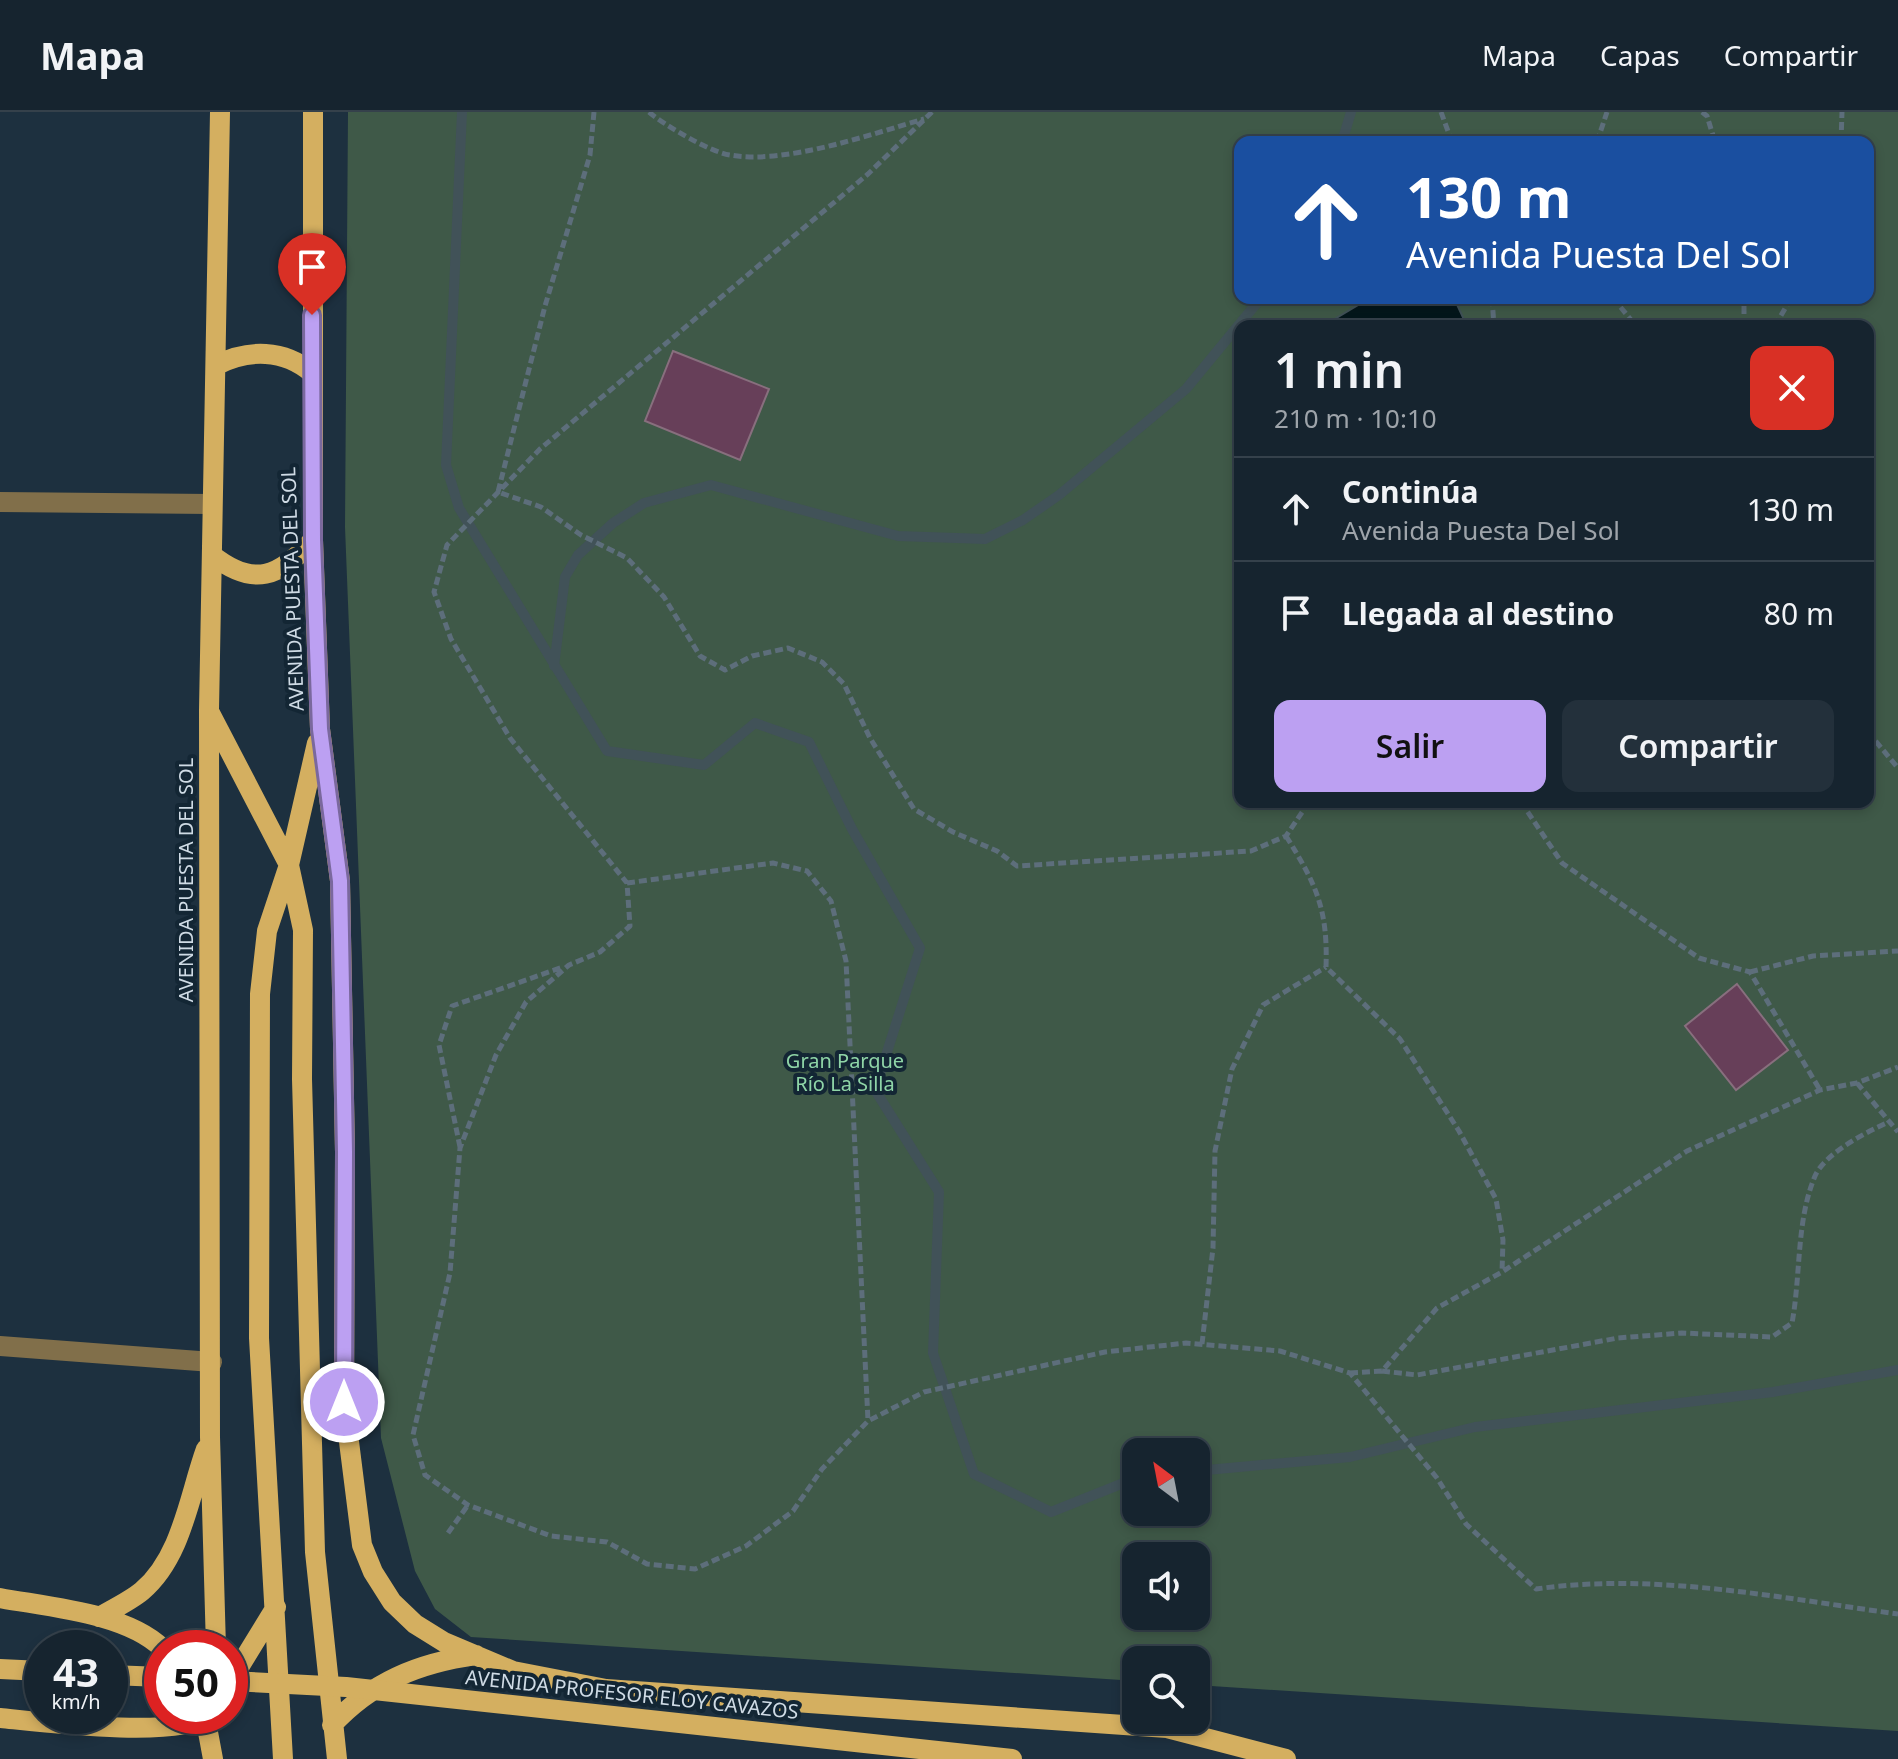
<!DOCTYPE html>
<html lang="es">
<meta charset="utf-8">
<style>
body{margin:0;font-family:"Noto Sans",sans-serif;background:#23303b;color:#f1f3f6;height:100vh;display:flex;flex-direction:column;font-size:30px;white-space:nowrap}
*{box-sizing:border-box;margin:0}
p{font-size:26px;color:#9ea4aa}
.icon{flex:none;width:44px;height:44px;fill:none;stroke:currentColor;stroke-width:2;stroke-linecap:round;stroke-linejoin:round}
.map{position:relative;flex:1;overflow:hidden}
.side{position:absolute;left:1234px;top:208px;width:640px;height:488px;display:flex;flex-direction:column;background:#16242f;border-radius:16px;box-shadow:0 4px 12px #0003,0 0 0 2px #35414b}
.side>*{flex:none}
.hud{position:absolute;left:1234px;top:24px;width:640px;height:168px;border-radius:16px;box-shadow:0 4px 12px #0003,0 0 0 2px #35414b;background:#1a4fa0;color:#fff;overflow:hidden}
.needle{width:52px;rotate:328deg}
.controls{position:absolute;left:1122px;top:1326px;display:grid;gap:16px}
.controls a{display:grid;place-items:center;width:88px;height:88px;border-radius:16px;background:#16242f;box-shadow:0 4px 12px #0003,0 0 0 2px #35414b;font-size:40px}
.speed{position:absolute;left:24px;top:1518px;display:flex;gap:16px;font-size:40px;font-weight:700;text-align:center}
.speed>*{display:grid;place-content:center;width:104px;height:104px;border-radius:50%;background:#16242f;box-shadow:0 4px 12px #0003,0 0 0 2px #35414b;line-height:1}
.speed small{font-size:20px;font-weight:400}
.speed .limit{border:12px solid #d22;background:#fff;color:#111}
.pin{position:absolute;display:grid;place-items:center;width:68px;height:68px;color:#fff;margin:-82px -34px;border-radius:50% 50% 50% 0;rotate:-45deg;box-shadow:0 0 8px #0007}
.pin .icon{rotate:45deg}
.me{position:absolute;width:88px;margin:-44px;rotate:0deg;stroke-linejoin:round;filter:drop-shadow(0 0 6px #0008)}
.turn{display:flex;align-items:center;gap:28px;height:168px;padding:0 40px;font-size:36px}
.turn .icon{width:104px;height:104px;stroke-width:2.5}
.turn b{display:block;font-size:56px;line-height:68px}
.round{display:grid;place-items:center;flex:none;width:84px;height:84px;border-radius:16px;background:#23303b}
.overview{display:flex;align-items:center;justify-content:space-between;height:136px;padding:0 40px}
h1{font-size:48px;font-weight:600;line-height:60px}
.primary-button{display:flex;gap:16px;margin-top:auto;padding:16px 40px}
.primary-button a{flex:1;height:92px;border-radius:16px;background:#bca0f2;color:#111;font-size:32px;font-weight:600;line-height:92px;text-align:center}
.primary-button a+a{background:#23303b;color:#f1f3f6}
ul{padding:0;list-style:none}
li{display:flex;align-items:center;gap:24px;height:104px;padding:0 40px;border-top:2px solid #35414b}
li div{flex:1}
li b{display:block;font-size:30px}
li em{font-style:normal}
header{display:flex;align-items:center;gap:48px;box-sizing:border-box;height:112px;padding:0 40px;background:#16242f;border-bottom:2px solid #35414b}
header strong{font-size:38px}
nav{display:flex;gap:44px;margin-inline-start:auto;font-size:28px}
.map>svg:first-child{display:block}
</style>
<header>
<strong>Mapa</strong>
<nav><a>Mapa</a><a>Capas</a><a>Compartir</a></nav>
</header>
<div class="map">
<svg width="1898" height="1647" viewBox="0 0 1898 1647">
<rect width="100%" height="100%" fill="#1d303f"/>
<path fill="#3f5948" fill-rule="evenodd" d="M348 0H1898V1619L1196 1573V1548H1136V1569L471 1525 435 1497 415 1459 381 1326 345 415ZM1240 30H1868V186H1240ZM1240 214H1868V690H1240ZM1136 1340H1196V1400H1136ZM1136 1444H1196V1504H1136Z"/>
<path fill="#04171b" stroke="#415258" stroke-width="2" d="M1370 186H1454L1467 214H1323Z"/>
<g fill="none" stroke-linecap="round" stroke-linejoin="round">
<path stroke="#415258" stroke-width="10" d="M462 0 446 353 459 396 607 639 704 653 755 611 809 630 852 717 920 836 875 978 939 1080 933 1241 974 1362 1051 1400 1136 1366
M1342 30 1351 0
M554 554 565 465 578 443 613 411 644 391 711 373 898 424 985 427 1023 408 1059 383 1186 277 1261 186
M1196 1359 1350 1345 1475 1315 1773 1280 1898 1258"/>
</g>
<path fill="#673f59" stroke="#886f7e" stroke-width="2" d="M673 239 769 277 740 348 645 309Z
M1737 872 1788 938 1736 978 1685 914Z"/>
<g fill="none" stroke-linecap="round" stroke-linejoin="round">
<path stroke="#5d6e7b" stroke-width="5" stroke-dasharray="8 4" stroke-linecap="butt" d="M594 0 590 43 545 194 498 380 541 395 581 423 627 446 664 485 700 544 725 558 752 544 788 536 822 550 844 572 870 626 914 697 953 720 997 739 1017 754 1251 739 1286 724 1309 690
M649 0C664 13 710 40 730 43 785 53 871 22 924 7
M932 0 868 62 540 337 447 433 434 480 451 527 510 626 627 771 630 814 600 840 569 853 526 890 496 943 460 1036 450 1161 413 1323 425 1363 468 1393 551 1424 607 1430 647 1452 695 1457 746 1434 793 1399 822 1357 868 1309 924 1280 1105 1240 1186 1231 1280 1239 1350 1261 1437 1366 1466 1412 1536 1477C1655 1460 1780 1486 1898 1502
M1441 0 1452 30
M1702 0 1707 4 1715 30
M1597 30 1607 0
M1841 30 1842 0
M1492 186 1494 214
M1613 186 1636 214
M1744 214V186
M1775 214 1791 186
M1868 620 1898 656
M1521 690 1562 751 1699 846 1750 860 1820 978
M1286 724C1316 772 1328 797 1326 855L1400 927 1459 1019 1496 1087 1503 1128 1502 1160
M627 771 773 751 807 759 831 789 846 849 868 1309
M1750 860 1813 844 1898 839
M1857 971 1898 1020
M460 1035 439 933 452 894 563 855
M1202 1232 1213 1136 1215 1039 1232 957 1263 893 1326 855
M1382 1259 1417 1263 1618 1226 1682 1221 1772 1225 1792 1211C1801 1163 1796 1109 1815 1064 1825 1041 1868 1019 1889 1010
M1350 1261 1382 1259 1437 1196 1502 1160 1687 1039 1820 978 1857 971 1898 955
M448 1421 468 1393"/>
<path stroke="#816f4a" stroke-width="20" d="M0 390 211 392
M0 1234 212 1250"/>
<path stroke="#d4af60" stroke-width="20" d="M313 0V428L320 617 340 769 345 1040 344 1290 362 1433 373 1460 392 1490 415 1512 444 1530 513 1559 606 1577 1167 1616 1286 1647
M217 253C248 237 284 237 312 261
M212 443C254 476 279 465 313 428
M210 601 289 753 303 818 302 967 315 1440 337 1647
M0 1486C48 1495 126 1501 162 1536
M99 1505C113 1497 130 1489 142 1479 182 1445 189 1384 206 1337
M216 1536 210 1325 209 598 220 0
M0 1557 42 1559
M110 1563 162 1565
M230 1570 276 1495
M205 1604 213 1647
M0 1606C41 1610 178 1627 207 1604
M332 1613C372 1570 418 1551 476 1543
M283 1647 259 1226 260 882 267 819 289 753 317 631"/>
<path stroke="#d4af60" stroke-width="20" d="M230 1569 346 1575 1012 1647"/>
</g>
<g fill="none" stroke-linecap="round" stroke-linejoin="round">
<defs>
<path id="route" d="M312 203 313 428 320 617 340 769 345 1040 344 1290"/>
</defs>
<use href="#route" stroke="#7a689d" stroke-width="20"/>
<use href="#route" stroke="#bca0f2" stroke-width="14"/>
</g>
<g text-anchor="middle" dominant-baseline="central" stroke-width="8" stroke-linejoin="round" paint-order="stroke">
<g font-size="20" fill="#cfdbe5" stroke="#132634">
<text transform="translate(292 477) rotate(-92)">AVENIDA PUESTA DEL SOL</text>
<text transform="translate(185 768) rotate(-90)">AVENIDA PUESTA DEL SOL</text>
<text transform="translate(632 1582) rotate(6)">AVENIDA PROFESOR ELOY CAVAZOS</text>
</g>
<g font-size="20" fill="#8fd5a7" stroke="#132634">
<text x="845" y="948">Gran Parque<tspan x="845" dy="23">Río La Silla</tspan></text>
</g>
</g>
</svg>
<div class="controls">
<a><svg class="needle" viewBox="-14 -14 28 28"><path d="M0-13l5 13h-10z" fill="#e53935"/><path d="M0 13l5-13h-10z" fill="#9ea4aa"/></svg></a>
<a><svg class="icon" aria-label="sound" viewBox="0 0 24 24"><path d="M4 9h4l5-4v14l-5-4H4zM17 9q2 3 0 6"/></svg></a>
<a><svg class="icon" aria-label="search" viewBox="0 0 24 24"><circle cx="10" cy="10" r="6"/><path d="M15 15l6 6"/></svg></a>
</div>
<div class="speed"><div>43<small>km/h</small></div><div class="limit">50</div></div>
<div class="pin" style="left:312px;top:203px;background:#d93025"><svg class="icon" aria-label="arrive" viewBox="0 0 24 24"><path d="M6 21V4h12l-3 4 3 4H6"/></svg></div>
<svg class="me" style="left:344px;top:1290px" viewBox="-20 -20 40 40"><circle r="17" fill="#bca0f2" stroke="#fff" stroke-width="3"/><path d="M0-11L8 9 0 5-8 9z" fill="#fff"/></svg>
<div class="hud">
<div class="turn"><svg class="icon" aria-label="ahead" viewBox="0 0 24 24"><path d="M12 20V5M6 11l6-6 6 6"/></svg><div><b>130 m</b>Avenida Puesta Del Sol</div></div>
</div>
<section class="side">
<div class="overview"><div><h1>1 min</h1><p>210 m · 10:10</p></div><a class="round" style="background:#d93025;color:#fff"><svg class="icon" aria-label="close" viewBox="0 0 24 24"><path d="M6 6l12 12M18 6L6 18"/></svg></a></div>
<ul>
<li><svg class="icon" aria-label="ahead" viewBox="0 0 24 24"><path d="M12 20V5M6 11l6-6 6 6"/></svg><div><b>Continúa</b><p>Avenida Puesta Del Sol</p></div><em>130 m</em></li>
<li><svg class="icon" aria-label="arrive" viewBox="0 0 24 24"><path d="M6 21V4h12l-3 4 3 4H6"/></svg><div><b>Llegada al destino</b></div><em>80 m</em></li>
</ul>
<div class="primary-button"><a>Salir</a><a>Compartir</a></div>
</section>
</div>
